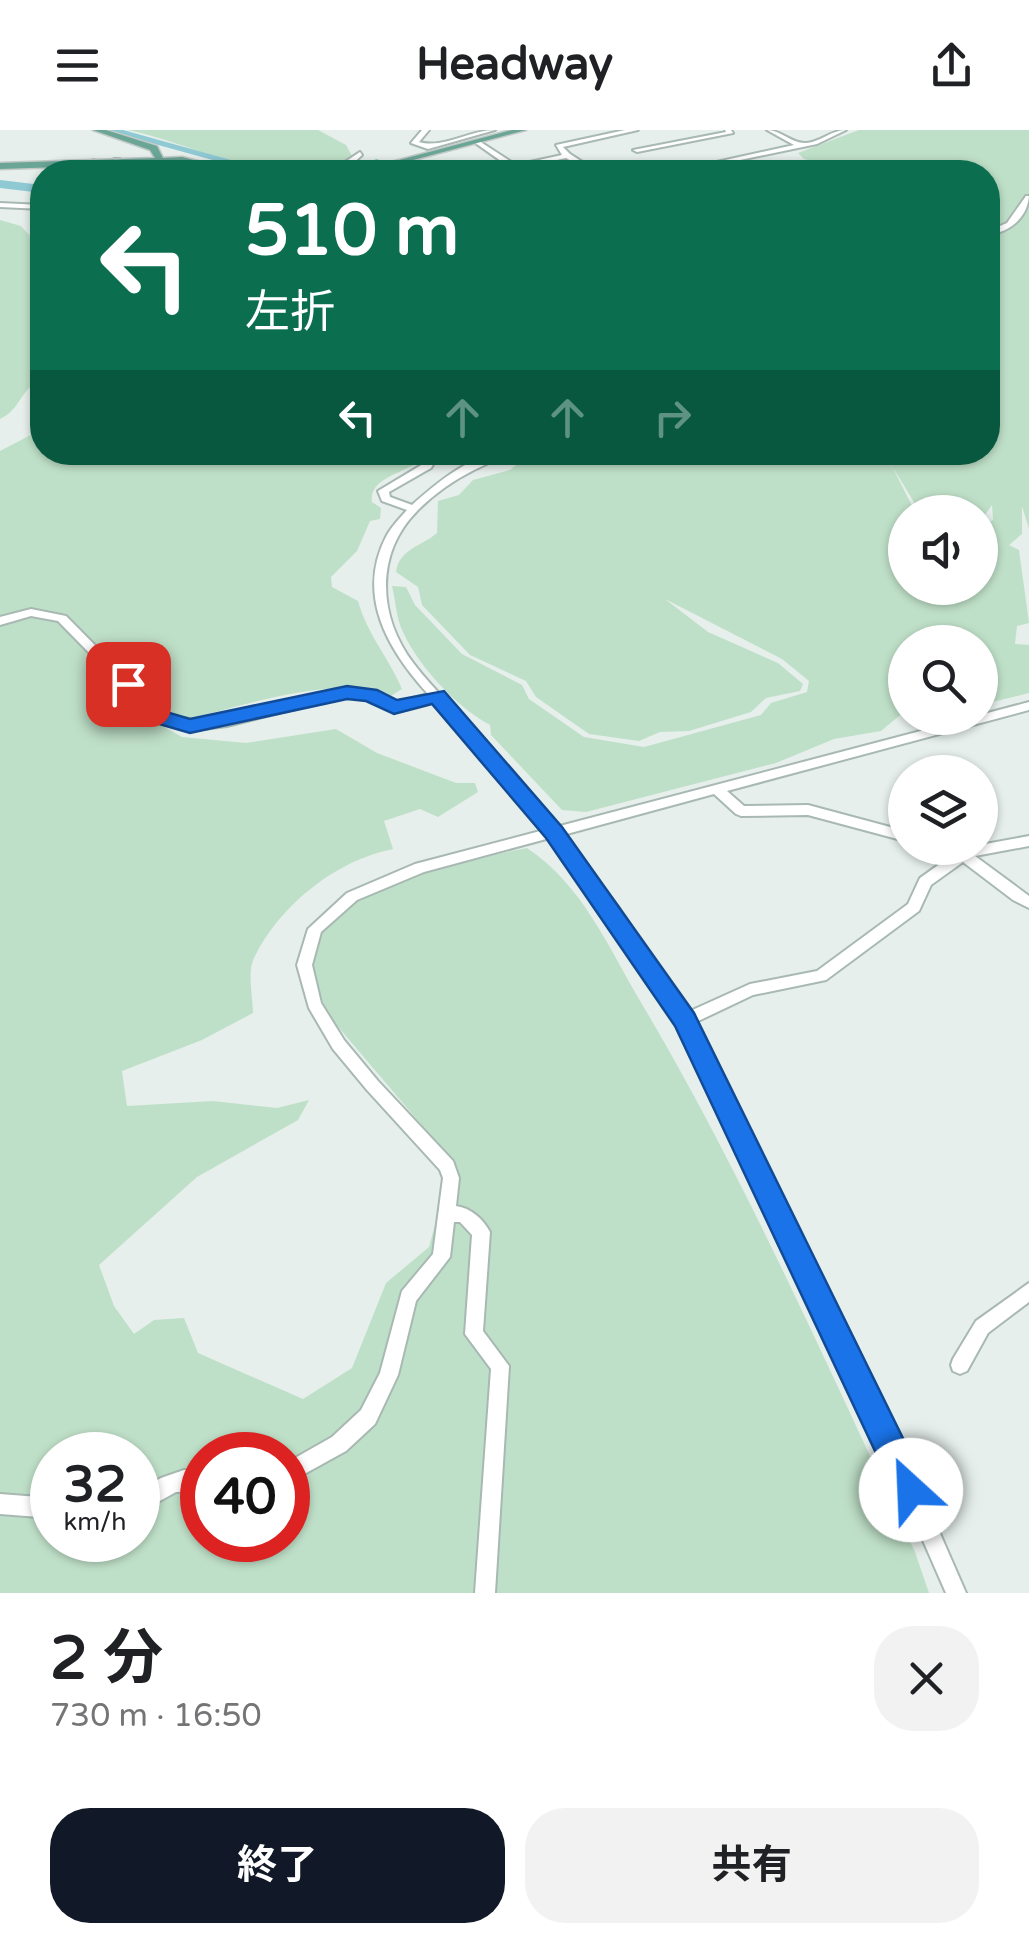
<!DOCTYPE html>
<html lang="ja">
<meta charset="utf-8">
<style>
body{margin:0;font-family:"Varela Round","Noto Sans JP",sans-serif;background:#f2f2f2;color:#202124;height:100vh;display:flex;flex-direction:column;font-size:38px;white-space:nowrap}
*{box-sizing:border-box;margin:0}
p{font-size:32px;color:#757577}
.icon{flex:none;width:55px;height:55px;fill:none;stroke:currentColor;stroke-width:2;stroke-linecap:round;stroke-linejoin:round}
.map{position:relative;height:1463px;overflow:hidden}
.details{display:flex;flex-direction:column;background:#fff;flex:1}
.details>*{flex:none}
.hud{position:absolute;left:30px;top:30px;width:970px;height:305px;border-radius:40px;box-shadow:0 2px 8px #0004;background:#0b6e4f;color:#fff;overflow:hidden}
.buttons{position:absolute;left:888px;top:365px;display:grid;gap:20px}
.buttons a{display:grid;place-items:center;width:110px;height:110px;border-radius:50%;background:#fff;box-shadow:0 2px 8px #0004;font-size:50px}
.speed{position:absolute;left:30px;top:1302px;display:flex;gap:20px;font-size:50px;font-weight:700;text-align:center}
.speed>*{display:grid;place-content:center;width:130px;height:130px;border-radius:50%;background:#fff;box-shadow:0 2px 8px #0004;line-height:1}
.speed small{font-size:25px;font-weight:400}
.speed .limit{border:15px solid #d22;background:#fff;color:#111}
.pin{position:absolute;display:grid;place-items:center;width:85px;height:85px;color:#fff;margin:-42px;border-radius:20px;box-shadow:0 5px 15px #0006}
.me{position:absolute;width:110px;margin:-55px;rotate:335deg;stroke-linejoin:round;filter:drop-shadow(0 0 8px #0008)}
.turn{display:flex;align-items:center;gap:35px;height:210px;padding:0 50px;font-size:45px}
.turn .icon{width:130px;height:130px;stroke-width:2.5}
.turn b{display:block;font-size:70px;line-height:85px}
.lanes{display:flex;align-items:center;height:95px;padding:0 50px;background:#0003;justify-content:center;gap:50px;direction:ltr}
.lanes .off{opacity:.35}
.round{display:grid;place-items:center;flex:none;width:105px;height:105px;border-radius:40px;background:#f2f2f2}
.headline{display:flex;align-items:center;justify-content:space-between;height:170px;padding:0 50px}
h1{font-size:60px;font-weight:700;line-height:75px}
.cta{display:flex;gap:20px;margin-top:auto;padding:20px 50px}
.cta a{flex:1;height:115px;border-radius:40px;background:#111827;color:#fff;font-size:40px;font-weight:700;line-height:115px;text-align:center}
.cta a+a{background:#f2f2f2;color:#202124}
header{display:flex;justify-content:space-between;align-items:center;height:130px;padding:0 50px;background:#fff;font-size:45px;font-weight:700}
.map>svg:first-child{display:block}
</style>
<header><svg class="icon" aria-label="menu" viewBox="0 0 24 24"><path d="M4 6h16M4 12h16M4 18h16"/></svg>Headway<svg class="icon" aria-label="share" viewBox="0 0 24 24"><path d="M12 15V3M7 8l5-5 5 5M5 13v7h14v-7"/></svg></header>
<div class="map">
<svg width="1029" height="1463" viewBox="0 0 1029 1463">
<rect width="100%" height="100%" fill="#e6efeb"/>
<path fill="#bfe0c8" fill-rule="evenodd" d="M128 0H318L346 15 352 26C289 70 192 12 128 0Z
M859 0H1029V399L1022 376V404L1009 415 1019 420 1029 493 1017 496 1015 514 1029 515V563L980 575V512H905V581L881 601 834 609 776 633 586 682 562 680 491 605 490 595C456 577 414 532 400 495 396 483 395 468 392 456L406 457 415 475 462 524 522 555 529 569 584 607 644 617 761 585 771 573 807 562 809 551 782 529 665 469 708 502 778 533 803 554 800 561 766 568 751 582 689 601 660 602 639 611 589 604 536 567 526 551 470 525 422 475 418 457 396 442C399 419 422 416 437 403L438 371 459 365 473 350 510 340 523 329 562 330 579 322H988V42H775L784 37 823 40 826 34 804 29 798 23ZM892 336 920 382H980V392L992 375 993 390 980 398V458H905V382H915Z
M0 90 21 96 31 107V114L42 118V251C19 258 22 279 0 289Z
M42 299V322L426 323C414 344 368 344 372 372L381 378 380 389 370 391 357 421 331 447 332 457 358 471C367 504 389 528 402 559L389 567C339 543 247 575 193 588L173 586 159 594 182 607 246 613 336 599 377 623 456 653H475L478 662 438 687 420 679 384 691 393 719C336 730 279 776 254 828 247 842 253 868 253 883L202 910 122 941 127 976 213 971 277 978 309 970 298 990 197 1047 99 1135 114 1176 134 1204 154 1190 184 1188 198 1223 303 1269 352 1238 386 1153 429 1117 445 1059 458 1038 334 892C252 766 442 735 527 718 581 754 607 814 639 869 745 1047 827 1236 915 1422L929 1463H0V321ZM52 1325H138V1410H52ZM202 1325H288V1410H202Z"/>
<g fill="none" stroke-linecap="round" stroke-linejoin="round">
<path fill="#8ec9d4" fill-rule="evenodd" d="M104 0H123L274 42H256Z
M377 29 381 31V35L351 42H331Z
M0 50 42 55V63L0 58Z"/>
<defs>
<path id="minor" d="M422 0H429L419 12C443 19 470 0 495 0L428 19 411 13Z
M625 0H638L563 17 570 24 598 42H591L566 28 520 38 517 41 489 42V40L508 36 474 12 479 11 516 35 562 25 556 15Z
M725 0H731L733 3 637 22 633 20 726 2Z
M767 0C781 0 792 14 806 13 821 12 831 0 846 0L817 14 683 42H671L794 15Z
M360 22 362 25 350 36 357 42H350L342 38V34Z
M114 29H120L127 42H121Z
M93 30 100 32 94 42H88Z
M165 35 177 40 178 42H170L162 39V35Z
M1026 66H1029C1027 89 1009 102 988 105V101L1007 93Z
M0 73 42 75V79L0 77Z
M430 322H440L431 338 389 362 390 367 412 375C438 352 473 322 509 322 498 329 486 334 474 340 454 350 434 364 418 380 374 424 378 487 414 534 433 559 456 580 476 603 504 633 531 664 556 697L970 588H980V585L1029 572V580L727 661 744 676 808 675 905 701V711L808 685 741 686 736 684 714 664 563 705 619 778 688 882 750 854 817 841 908 774 920 748 951 726 939 721 937 718H980V715L1029 706V716L975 726 1029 766V778L1013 770 963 732 931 755 919 781 826 850 753 865 694 893 907 1328 966 1463H946L893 1342 679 894 609 786 550 708 424 742 357 770 321 802 312 835 321 873 344 910 378 951 453 1031 459 1048 456 1076C471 1078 483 1089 490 1102L483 1201 509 1236 495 1463H475L491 1239 465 1204 472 1105 460 1092H454L450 1127 416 1171 398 1245 375 1294 346 1321 288 1353V1332L332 1307 361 1280 380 1243 402 1161 433 1124 443 1048 440 1040 367 960 333 919 309 878 297 835 308 799 347 763 415 734 544 700 516 663 434 571 394 581 367 569 347 566 227 596 203 599 180 598 155 590 58 491 31 486 0 495V487L31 479 66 486 163 584C211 599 257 580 303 568 318 564 335 558 350 558 367 559 380 565 395 573L428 564C388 520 355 465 387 405 392 396 400 388 407 380L382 371 378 361 423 334Z
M1029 1153V1172L988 1203 967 1241 960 1244 953 1241 951 1235 953 1229 976 1191Z
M184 1340 202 1341V1361L176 1362 138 1383V1361L161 1348Z
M0 1364 52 1368V1388L0 1384Z"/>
<path id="major" d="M93 0H106L157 16 163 28 182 27 241 42H226L182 33 0 39V33L155 28 150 20Z
M512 0H526L368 42H354Z"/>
</defs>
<use href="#minor" stroke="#a8b8b2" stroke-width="4"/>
<use href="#major" stroke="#c2cac8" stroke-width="3"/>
<use href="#minor" fill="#fff" fill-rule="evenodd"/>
<use href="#major" fill="#6aa596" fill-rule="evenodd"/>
</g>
<path fill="#1a73e8" stroke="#114b97" stroke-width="2.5" d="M128 548 166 582 190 589 347 556 377 560 397 570 444 561 562 697 694 883 923 1349 927 1360 923 1372 911 1377 899 1372 675 896 546 708 432 574 394 584 366 571 347 569 190 603 152 592 118 554Z"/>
</svg>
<div class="buttons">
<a><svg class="icon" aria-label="sound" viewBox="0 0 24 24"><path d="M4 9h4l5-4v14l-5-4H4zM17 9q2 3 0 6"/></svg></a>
<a><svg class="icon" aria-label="search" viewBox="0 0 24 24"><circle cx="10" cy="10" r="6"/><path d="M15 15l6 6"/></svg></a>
<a><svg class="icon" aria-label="layers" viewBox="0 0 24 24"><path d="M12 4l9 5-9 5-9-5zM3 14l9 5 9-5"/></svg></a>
</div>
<div class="speed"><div>32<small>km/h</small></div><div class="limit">40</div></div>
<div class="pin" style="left:128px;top:554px;background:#d93025"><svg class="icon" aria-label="arrive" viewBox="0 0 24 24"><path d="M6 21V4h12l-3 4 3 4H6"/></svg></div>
<svg class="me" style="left:911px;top:1360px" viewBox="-20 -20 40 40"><circle r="19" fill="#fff"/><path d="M0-13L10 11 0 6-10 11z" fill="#1a73e8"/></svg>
<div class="hud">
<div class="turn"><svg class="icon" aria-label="left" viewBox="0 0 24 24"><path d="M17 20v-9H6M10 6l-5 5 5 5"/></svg><div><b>510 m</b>左折</div></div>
<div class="lanes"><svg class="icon" aria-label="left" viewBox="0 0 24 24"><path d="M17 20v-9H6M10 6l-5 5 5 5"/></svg><svg class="icon off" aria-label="ahead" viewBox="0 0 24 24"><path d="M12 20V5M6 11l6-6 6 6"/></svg><svg class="icon off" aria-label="ahead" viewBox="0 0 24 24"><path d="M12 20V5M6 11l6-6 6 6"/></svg><svg class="icon off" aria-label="right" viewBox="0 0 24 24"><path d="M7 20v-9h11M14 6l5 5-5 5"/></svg></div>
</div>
</div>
<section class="details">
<div class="headline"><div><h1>2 分</h1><p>730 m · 16:50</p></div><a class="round"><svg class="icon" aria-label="close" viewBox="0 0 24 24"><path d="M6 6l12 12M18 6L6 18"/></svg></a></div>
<div class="cta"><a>終了</a><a>共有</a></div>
</section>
